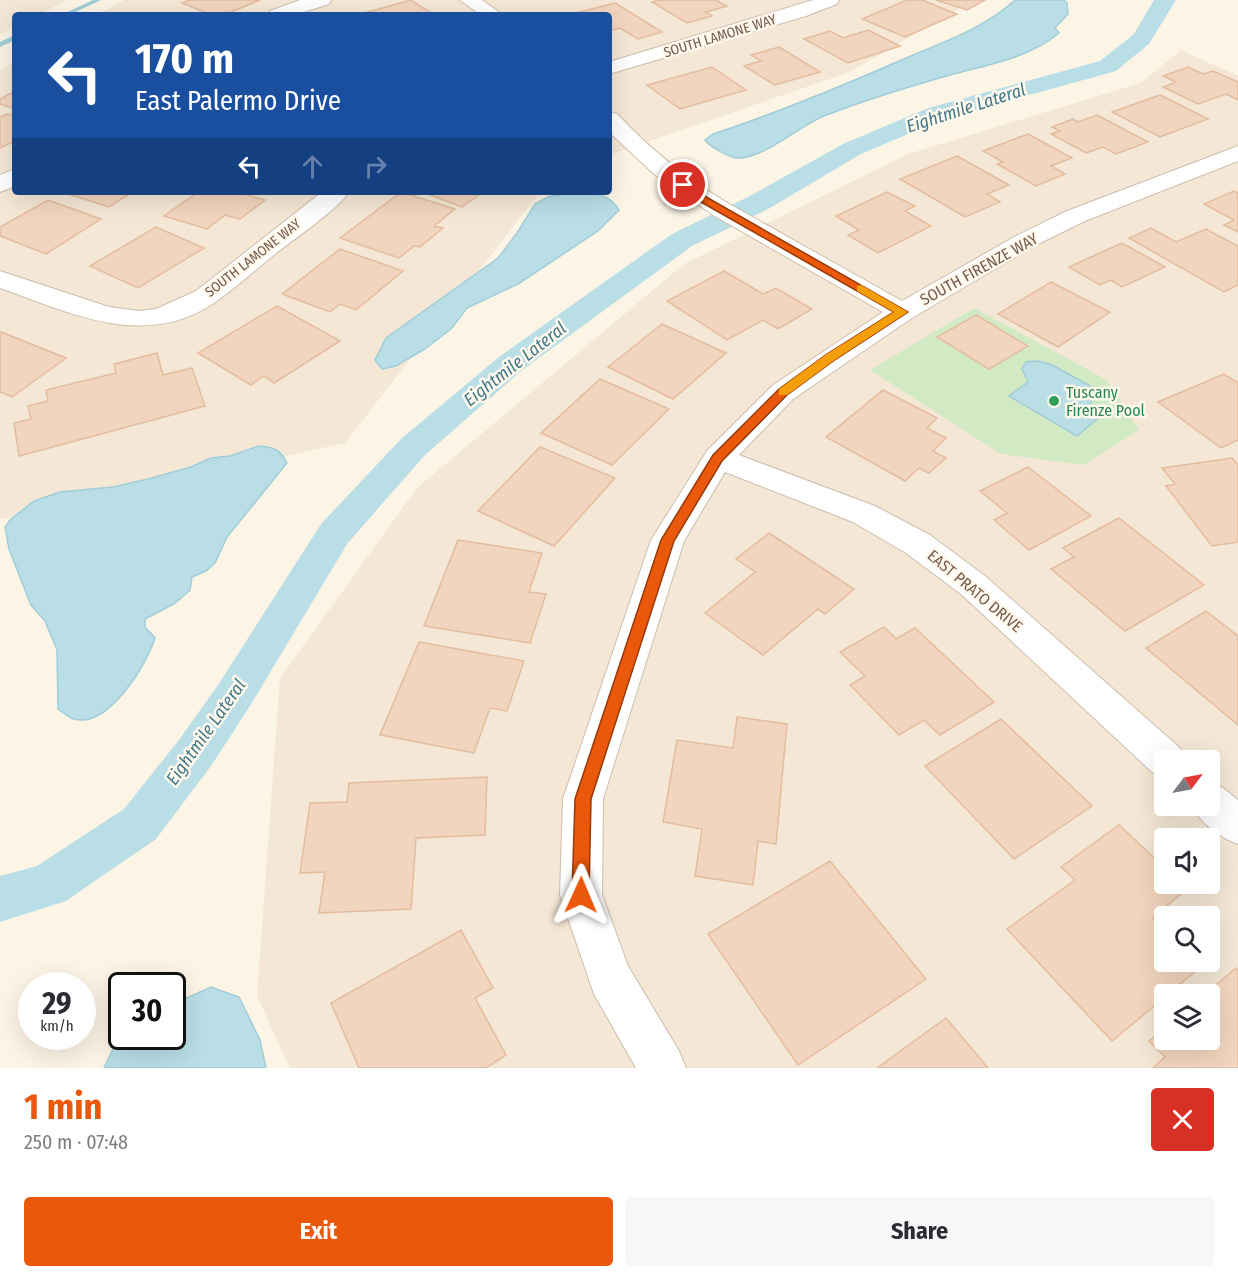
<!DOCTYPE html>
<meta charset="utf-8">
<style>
body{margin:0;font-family:"Fira Sans Condensed",sans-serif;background:#f7f7f7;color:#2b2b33;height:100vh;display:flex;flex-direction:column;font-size:22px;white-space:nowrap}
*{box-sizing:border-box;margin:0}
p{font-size:20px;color:#7c7c81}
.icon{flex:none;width:33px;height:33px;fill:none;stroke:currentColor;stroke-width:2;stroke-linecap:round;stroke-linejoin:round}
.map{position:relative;height:1068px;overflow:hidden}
.details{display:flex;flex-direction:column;background:#fff;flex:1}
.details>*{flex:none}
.banner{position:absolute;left:12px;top:12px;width:600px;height:183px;border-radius:6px;box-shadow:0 6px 24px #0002;background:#1a4fa0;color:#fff;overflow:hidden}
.needle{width:39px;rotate:58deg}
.controls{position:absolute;left:1154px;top:750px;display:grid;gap:12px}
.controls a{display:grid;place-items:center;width:66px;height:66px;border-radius:6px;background:#fff;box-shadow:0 6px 24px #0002;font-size:30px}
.speed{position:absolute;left:18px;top:972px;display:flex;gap:12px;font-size:30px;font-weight:700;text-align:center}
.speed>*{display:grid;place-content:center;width:78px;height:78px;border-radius:50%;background:#fff;box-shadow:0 6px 24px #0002;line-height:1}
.speed small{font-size:15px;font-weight:400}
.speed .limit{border:3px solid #111;border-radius:9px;background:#fff;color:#111}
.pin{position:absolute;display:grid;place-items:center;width:51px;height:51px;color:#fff;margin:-26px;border:3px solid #fff;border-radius:50%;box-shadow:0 2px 6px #0007}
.me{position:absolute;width:66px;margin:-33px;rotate:1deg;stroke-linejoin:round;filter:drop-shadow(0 0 4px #0008)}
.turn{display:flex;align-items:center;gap:21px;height:126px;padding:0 24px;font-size:27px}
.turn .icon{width:78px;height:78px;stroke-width:2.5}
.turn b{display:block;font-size:42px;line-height:51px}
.lanes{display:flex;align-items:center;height:57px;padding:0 24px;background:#0003;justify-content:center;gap:30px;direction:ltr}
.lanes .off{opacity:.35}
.round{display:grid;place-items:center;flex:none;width:63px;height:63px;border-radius:6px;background:#f7f7f7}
.headline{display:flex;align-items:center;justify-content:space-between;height:102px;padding:0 24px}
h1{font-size:36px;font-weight:700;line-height:45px;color:#ea580c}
.button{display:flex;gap:12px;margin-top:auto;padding:12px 24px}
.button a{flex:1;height:69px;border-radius:6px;background:#ea580c;color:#fff;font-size:24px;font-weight:700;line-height:69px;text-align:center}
.button a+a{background:#f7f7f7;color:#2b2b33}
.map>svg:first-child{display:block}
</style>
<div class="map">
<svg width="1238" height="1068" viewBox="0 0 1238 1068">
<rect width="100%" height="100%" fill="#fcf5e6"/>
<path fill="#f4e7d5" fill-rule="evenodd" d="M0 0H67L38 15H15V27L0 34Z
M124 0H973L850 72 609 155V15H97Z
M1181 50 1238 76V1068H290L257 996 280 678 417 488 684 264 908 154 1141 83ZM1164 760H1209V806H1164ZM1164 838H1209V884H1164ZM1164 916H1209V962H1164ZM1164 994H1209V1040H1164Z
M15 62V192H540L345 443 0 519V70Z"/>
<path fill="#d2eac4" d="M974 308 1107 380 1139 430 1084 465 1001 454 870 370Z"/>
<path fill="#badee6" stroke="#a1cdd8" stroke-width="1.5" d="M1015 0H1064L1067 3 1068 14 1055 28 1059 33C1030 58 986 65 950 75 908 87 865 100 824 116 799 126 766 157 739 158 731 159 709 146 705 140L713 134C778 113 842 86 906 58 943 42 985 28 1015 0Z
M572 192C590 193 609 192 619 210L598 231 518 284 467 308 451 329 425 349 396 366 382 369 375 360 386 338 498 258 517 233 535 204 548 197Z
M1038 361 1052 365 1092 387 1090 396 1092 406 1103 414 1077 436 1009 396 1028 382 1022 369 1026 362Z
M259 446C273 447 281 450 287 463L227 537 215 563 206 571 192 577 190 590 174 604 145 619V627L155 638C147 664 108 729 74 719 69 718 63 712 58 709L57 650 45 621 31 605 9 549 5 527 10 520 34 501 60 492 113 487 148 479 191 467 211 458 230 456Z
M211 987 239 997 260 1040 266 1068H104L114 1047 124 1037 172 1036 173 1004Z"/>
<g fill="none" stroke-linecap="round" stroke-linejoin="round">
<path fill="#a1cdd8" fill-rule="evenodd" d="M93 0H101L69 15H61Z
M15 35V40L0 47V42Z"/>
<path fill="#badee6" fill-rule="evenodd" d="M1154 0H1176L1149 44 1116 71 946 118 861 154 770 208 692 246 521 371 425 455 347 544 250 706 211 766 156 839 66 901 0 922V876L37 866 124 809 179 740 220 682 321 524 401 439 499 357 672 234 750 196 843 144 928 108 1100 61 1134 34Z"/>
</g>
<path fill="#f2d5be" stroke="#e4bc9e" stroke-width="1.5" d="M190 0H260L224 15H212L182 3Z
M411 0 434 15H357Z
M659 0H716L727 6 706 12 712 16 687 23 652 2Z
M907 0H922L957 14 905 37 862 19Z
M936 0H985L967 10Z
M615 3 662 32 638 39 620 28 609 31V15L576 13Z
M868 30 900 46 848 63 804 39 830 31 843 38Z
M779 47 820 72 775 85 744 66 761 61 751 55Z
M712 67 746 90 680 109 647 85Z
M1188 67 1203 74 1213 71 1238 82V100L1226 94 1198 104 1163 87 1176 82 1163 76Z
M15 91V109L0 104V99Z
M1160 95 1208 119 1160 137 1112 112Z
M8 114 15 116V141L0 148V117Z
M1097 115 1148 142 1116 154 1103 147 1086 153 1051 134 1060 131 1052 127 1073 119 1078 122Z
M1028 134 1072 158 1051 166 1065 174 1036 186 997 164 1003 162 983 151Z
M957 156 1009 185 987 194 1000 202 965 217 900 179Z
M1234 191 1238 193V232L1224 225 1234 220 1204 204Z
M62 192H133L109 207Z
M198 192H237L265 200 240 219 225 215 207 229 164 216Z
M401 192 455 209 434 226 443 228 420 247 414 246 399 258 340 238Z
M422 192H483L462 207Z
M887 192 915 206 905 211 931 226 878 253 848 235 859 230 836 216Z
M48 200 101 219 46 254 0 236V227Z
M156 227 204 248 138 288 90 266Z
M1151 228 1176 242 1206 229 1238 246V285L1224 292 1129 238Z
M1122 243 1165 267 1122 287 1111 280 1100 285 1069 267Z
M340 249 403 271 356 310 340 304 330 312 282 294Z
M724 271 763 294 776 288 812 309 778 329 763 320 727 340 667 301Z
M1051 282 1110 312 1058 347 998 314Z
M277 306 340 341 274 383 264 376 251 385 198 353Z
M976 315 1028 346 989 369 937 337Z
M662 324 726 353 673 399 608 367Z
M0 333 1 332 66 358 12 397 0 392Z
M157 353 163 375 192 368 205 406 19 456 14 423 31 419 28 406 48 401 46 390 116 373 114 364Z
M1224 374 1238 383V440L1221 448 1158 402Z
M600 379 669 409 612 465 541 433Z
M883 390 937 418 927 428 946 438 933 451 946 458 929 473 919 468 905 481 826 437Z
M540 447 615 478 554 546 478 511Z
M1232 458 1238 465V542L1212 546 1166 486 1175 484 1162 468Z
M1028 467 1091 516 1029 550 994 520 1007 513 980 491Z
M1119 518 1204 585 1125 631 1051 569 1074 557 1063 548Z
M769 533 854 589 825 614 818 609 763 655 705 613 755 572 736 559Z
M458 540 542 553 529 592 546 594 530 643 424 626Z
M1206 611 1238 636V725L1146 648Z
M884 627 896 639 915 628 994 702 940 735 924 720 899 735 850 685 865 676 840 652Z
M419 642 524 661 507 711 490 708 474 753 380 735Z
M737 717 787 724 776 844 758 841 753 885 695 876 702 829 663 822 677 740 733 748Z
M1001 719 1092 806 1014 859 925 766Z
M487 777 485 835 416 838 411 909 319 913 325 872 300 873 310 803 347 802 349 783Z
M1119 825 1164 867V884H1181L1187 889 1152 918 1164 930V962H1197L1202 966 1168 994H1164V998L1112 1041 1007 929 1075 880 1061 867Z
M830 861 926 979 798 1065 708 934Z
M461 930 493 988 475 998 506 1055 486 1068H359L331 1003Z
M1236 968 1238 971V1068H1153L1165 1057 1149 1041 1164 1029V1040H1209V994H1205Z
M946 1018 988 1068H877Z"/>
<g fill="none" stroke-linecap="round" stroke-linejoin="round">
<defs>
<path id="street" d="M300 0H331L329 4 294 15H268L270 11Z
M813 0H839L837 4 806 16 609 74V62Z
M1238 146V161L1085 221 1034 246 912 318 793 399 739 455 875 506 930 535 985 576 1180 748 1185 760H1164V776L1152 772 961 594 906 553 853 522 725 472 684 541 603 799 602 895 628 966 679 1051 686 1068H636L594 994 560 895 563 799 651 540 707 451 773 385 883 312 713 215 710 210 713 205 722 203 731 205 902 301 1016 236 1067 211Z
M15 169V186L0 192V175Z
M322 192H349C337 210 294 239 275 254 255 270 236 288 214 303 144 350 71 313 0 288V271L109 307 139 311 156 309 196 291Z
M1209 782 1223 788 1238 800V844C1221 838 1200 823 1192 806H1209Z"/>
<path id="secondary" d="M460 0H482L503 15H481Z
M609 112 617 114C651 150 688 180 731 205L734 210 731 215 722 217 713 215 654 174 609 132Z"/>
</defs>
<use href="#street" stroke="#cebdac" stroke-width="2"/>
<use href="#secondary" stroke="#d3bfac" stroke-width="2"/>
<use href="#street" fill="#fff" fill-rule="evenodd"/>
<use href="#secondary" fill="#fff" fill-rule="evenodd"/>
</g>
<path fill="#ea580c" stroke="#983908" stroke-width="1.5" d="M679 183H686L701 194 908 312 836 359 787 395 722 461 674 541 591 799 589 895 587 901 581 903 574 901 572 895 575 799 661 540 713 455 779 389 827 354 894 312 694 198 679 187Z"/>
<path fill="#f59e0b" d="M861 285 908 312 836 359 787 395H779V389L827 354 894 312 857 291V286Z"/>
<circle fill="#2e9e5b" stroke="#fff8ed" stroke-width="2" cx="1054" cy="401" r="6"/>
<g text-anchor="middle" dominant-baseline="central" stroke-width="5" stroke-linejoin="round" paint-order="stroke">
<g font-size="14" fill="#765c4b" stroke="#fff8ed">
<text transform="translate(720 36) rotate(-17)">SOUTH LAMONE WAY</text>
<text transform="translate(253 258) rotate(-38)">SOUTH LAMONE WAY</text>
</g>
<g font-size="16" fill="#765c4b" stroke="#fff8ed">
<text transform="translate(979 269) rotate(-29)">SOUTH FIRENZE WAY</text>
<text transform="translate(975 591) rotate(40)">EAST PRATO DRIVE</text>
</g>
<g font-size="16" fill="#27864d" stroke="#fff8ed" text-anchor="start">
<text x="1066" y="392">Tuscany<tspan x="1066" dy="18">Firenze Pool</tspan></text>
</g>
<g font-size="18" font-style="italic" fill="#447a89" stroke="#fff8ed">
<text transform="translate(966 108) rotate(-18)">Eightmile Lateral</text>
<text transform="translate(515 364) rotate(-38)">Eightmile Lateral</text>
<text transform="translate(206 732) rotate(-55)">Eightmile Lateral</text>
</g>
</g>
</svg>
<div class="controls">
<a><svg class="needle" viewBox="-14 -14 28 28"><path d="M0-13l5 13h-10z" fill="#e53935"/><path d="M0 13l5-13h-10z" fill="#7c7c81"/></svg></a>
<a><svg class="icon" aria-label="sound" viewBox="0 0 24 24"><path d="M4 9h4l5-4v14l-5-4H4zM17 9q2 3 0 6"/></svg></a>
<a><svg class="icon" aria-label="search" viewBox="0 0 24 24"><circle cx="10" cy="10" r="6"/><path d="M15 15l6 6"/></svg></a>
<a><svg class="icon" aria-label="layers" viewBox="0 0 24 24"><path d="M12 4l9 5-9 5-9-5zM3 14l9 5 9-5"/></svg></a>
</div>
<div class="speed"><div>29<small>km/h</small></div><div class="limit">30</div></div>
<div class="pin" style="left:683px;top:185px;background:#d93025"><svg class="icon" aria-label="arrive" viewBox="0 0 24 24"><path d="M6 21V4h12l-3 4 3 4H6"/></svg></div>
<svg class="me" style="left:581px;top:895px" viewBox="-20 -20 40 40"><path d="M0-17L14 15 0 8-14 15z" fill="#ea580c" stroke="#fff" stroke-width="4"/></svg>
<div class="banner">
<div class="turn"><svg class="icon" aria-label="left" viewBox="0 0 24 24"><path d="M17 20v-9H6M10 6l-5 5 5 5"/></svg><div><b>170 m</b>East Palermo Drive</div></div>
<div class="lanes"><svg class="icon" aria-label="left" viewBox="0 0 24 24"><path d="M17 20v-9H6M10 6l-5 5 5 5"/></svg><svg class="icon off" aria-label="ahead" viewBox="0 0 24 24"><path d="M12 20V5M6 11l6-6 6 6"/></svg><svg class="icon off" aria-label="right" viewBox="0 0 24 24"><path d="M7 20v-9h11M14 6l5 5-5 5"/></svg></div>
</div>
</div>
<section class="details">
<div class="headline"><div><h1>1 min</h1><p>250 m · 07:48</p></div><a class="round" style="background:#d93025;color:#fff"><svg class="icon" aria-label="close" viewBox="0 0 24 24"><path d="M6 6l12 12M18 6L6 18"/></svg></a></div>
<div class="button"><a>Exit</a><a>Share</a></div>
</section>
